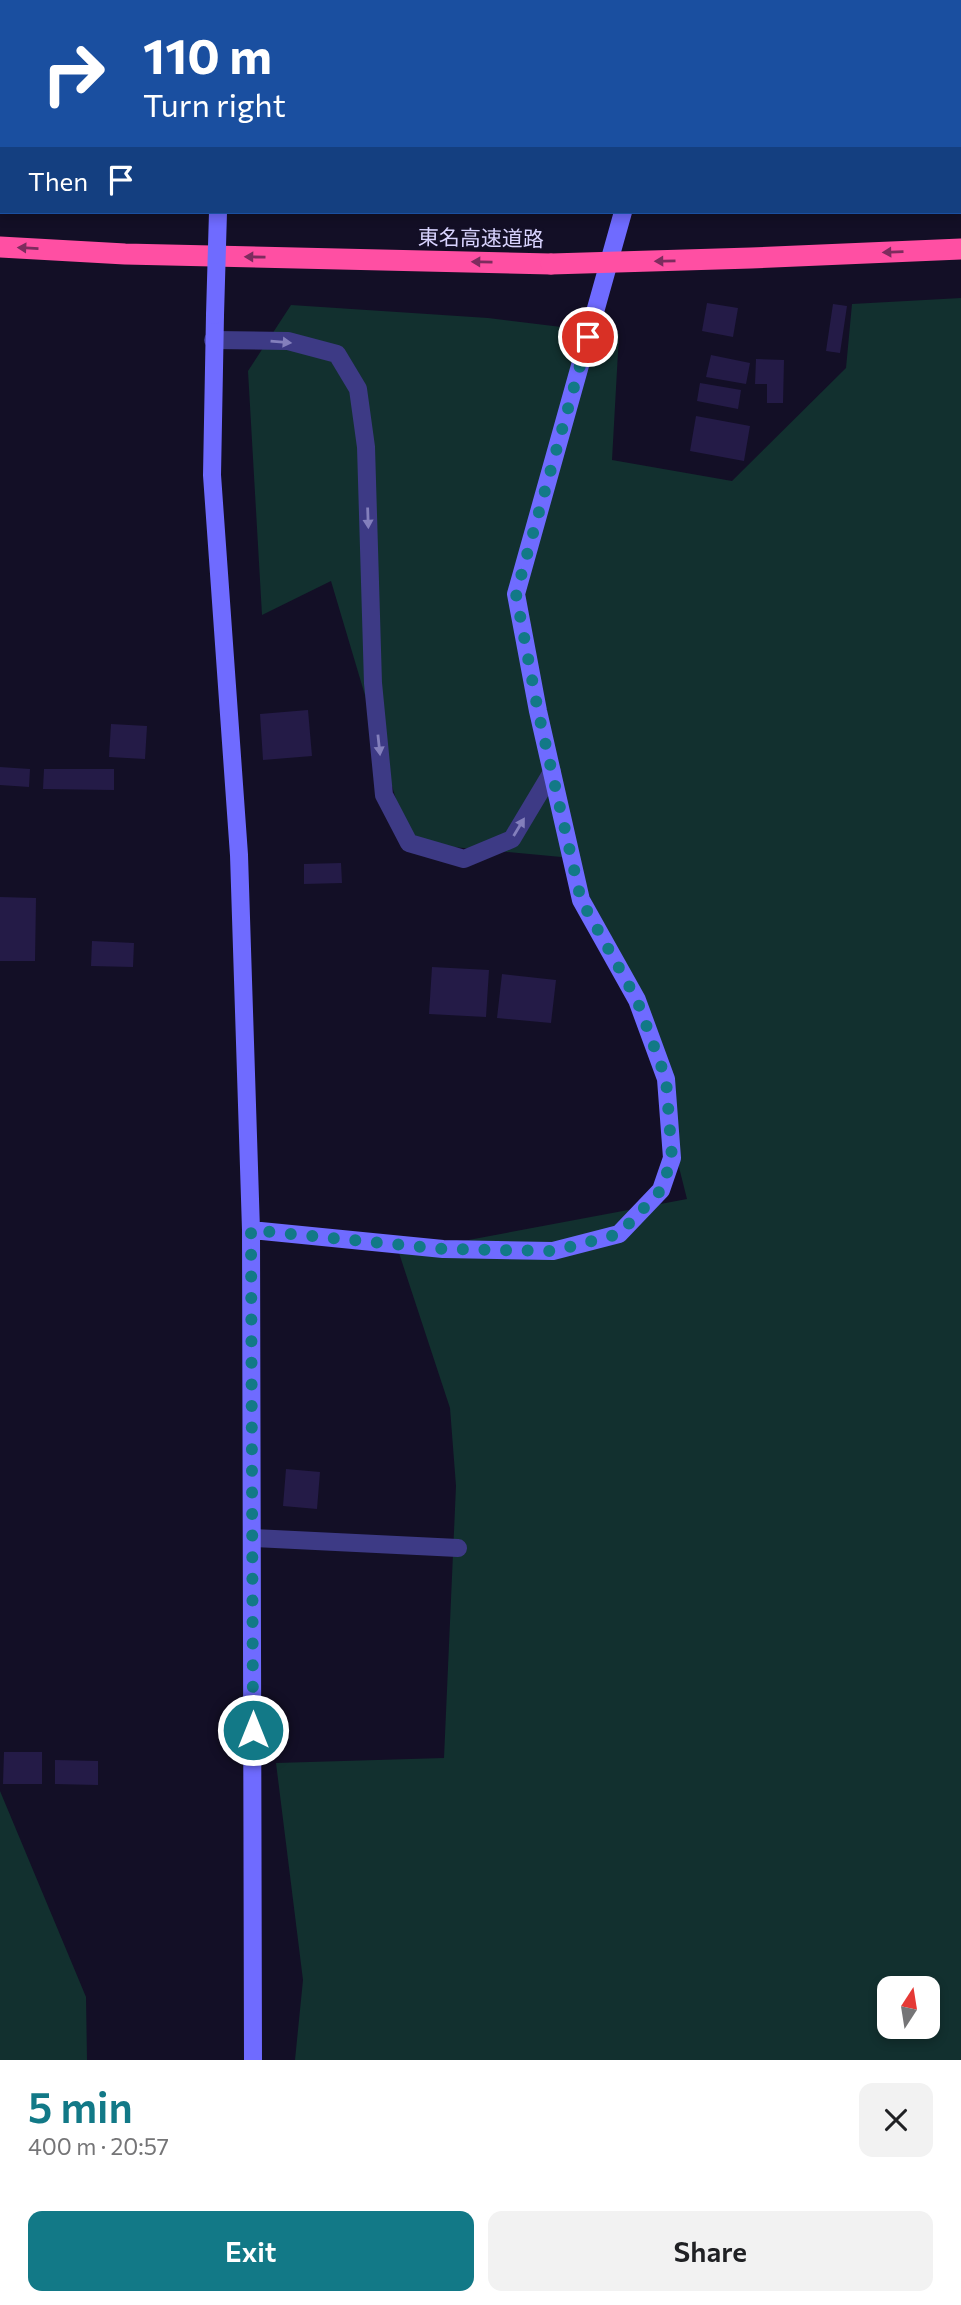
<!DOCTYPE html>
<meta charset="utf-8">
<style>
body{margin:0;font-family:Commissioner,"Noto Sans JP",sans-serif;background:#f2f2f2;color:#202124;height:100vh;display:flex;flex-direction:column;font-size:26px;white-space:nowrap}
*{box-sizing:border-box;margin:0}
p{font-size:23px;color:#757577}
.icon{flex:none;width:38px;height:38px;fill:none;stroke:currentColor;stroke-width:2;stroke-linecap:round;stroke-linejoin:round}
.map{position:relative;height:2060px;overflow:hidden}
.details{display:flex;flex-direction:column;background:#fff;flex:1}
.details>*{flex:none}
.banner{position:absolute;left:0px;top:0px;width:962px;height:214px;box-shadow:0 4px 10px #0003;background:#1a4fa0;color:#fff;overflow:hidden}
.needle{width:46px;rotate:12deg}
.buttons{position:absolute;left:877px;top:1976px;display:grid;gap:14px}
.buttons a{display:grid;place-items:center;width:63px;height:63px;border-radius:14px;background:#fff;box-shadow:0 4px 10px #0003;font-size:35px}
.pin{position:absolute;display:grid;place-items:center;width:60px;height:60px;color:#fff;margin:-30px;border:4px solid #fff;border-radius:50%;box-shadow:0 2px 7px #0007}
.me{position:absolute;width:77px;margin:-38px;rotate:0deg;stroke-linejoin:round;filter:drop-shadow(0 0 5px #0008)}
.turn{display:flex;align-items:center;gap:24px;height:147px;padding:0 28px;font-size:32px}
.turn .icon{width:91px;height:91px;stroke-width:2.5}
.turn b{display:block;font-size:49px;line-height:60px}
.then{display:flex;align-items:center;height:66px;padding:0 28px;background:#0003;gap:14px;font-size:26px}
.round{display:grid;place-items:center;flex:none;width:74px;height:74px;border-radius:14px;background:#f2f2f2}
.head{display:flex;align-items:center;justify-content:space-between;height:119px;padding:0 28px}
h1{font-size:42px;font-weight:600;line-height:52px;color:#127987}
.action{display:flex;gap:14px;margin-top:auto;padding:14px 28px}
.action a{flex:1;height:80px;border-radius:14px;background:#127987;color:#fff;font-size:28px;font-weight:600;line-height:80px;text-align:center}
.action a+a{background:#f2f2f2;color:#202124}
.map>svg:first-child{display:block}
</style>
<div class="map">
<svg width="961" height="2060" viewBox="0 0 961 2060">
<rect width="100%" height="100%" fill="#130f26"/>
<path fill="#12302f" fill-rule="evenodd" d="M390 0H661L389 2Z
M672 0H961V132V2H671Z
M961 298V2060H295L303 1980 276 1763 444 1758 456 1486 450 1408 399 1253 687 1199 637 1000 572 858 409 843 331 581 262 615 248 371 291 305 488 318 619 334 612 460 732 481 846 368 852 304ZM889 1988H928V2026H889Z
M0 1791 86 1997 87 2060H0Z"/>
<path fill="#241b47" d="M707 303 738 308 733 337 702 331Z
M833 304 847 306 840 353 826 351Z
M711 355 750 363 746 384 706 377Z
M756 359 784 360 783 403H767V384H755Z
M700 383 741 390 738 409 697 401Z
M696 416 750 426 744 461 690 451Z
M308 710 312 756 263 760 260 714Z
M111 724 147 726 145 759 109 757Z
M0 767 30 769 29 787 0 785Z
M44 769H114V790L43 789Z
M341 863 342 883 304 884V864Z
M0 897 36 898 35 961H0Z
M92 941 134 943 133 967 91 966Z
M432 967 489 970 486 1017 429 1014Z
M502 974 556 980 551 1023 497 1018Z
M286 1469 320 1472 317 1509 283 1506Z
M4 1752H42V1784H3Z
M55 1760 98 1761V1785L55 1784Z"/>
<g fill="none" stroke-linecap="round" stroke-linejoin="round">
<path stroke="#3d3a85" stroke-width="18" d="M0 113H2
M213 340 288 341 337 354 358 389 366 447 373 683 384 795 409 843 464 859 512 839 552 772
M252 1538 458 1548"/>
<path stroke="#6f6bff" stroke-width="18" d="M204 0V2
M747 2 748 0
M215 315 212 475 239 855 251 1230 253 2060
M251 1230 443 1249 553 1251 619 1234 661 1190 672 1158 666 1079 637 1000 581 900 538 711 516 594 623 212"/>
<path stroke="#ff4fa3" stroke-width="21" d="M0 183H2
M0 247 125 254 551 264"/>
<path stroke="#6f6bff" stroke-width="18" d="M215 315 218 212"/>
<path stroke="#ff4fa3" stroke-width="21" d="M551 264 751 258 961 249"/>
</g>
<defs><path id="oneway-solid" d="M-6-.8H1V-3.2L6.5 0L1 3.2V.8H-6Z" transform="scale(1.75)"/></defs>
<g fill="#7d2c5e">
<use href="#oneway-solid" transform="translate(28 248) rotate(-177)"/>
<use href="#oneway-solid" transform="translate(893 252) rotate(178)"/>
<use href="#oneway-solid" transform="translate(255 257) rotate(-179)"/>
<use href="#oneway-solid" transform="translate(665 261) rotate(179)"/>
<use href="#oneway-solid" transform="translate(482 262) rotate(-179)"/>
</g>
<g fill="#837fbc">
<use href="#oneway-solid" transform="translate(281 342) rotate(5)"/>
<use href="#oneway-solid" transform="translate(368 518) rotate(88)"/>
<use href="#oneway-solid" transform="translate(379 745) rotate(84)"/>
<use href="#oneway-solid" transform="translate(519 827) rotate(-59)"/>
</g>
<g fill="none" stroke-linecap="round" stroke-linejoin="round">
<path stroke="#127987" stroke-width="12" stroke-dasharray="0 21.6" d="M253 1730 251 1230 443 1249 554 1251 619 1234 661 1190 672 1158 666 1079 637 1000 581 900 538 711 516 594 588 337"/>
</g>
<g text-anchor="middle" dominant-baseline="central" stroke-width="6" stroke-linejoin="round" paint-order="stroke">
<g font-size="21" fill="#d9d4ff" stroke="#130f26">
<text transform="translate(481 237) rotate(1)">東名高速道路</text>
</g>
</g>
</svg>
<div class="buttons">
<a><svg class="needle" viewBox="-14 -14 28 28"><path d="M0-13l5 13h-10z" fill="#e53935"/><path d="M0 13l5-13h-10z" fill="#757577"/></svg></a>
</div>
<div class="pin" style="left:588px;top:337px;background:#d93025"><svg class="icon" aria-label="arrive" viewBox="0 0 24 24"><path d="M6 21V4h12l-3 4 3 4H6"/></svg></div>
<svg class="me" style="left:253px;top:1730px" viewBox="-20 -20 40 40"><circle r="17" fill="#127987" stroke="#fff" stroke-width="3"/><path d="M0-11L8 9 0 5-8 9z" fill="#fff"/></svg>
<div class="banner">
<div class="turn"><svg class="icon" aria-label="right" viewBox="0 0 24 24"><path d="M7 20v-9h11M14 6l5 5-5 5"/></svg><div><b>110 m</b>Turn right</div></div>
<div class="then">Then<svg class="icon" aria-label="arrive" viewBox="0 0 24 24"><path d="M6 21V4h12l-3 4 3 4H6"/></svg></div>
</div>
</div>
<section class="details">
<div class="head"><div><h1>5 min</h1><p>400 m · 20:57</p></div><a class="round"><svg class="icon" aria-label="close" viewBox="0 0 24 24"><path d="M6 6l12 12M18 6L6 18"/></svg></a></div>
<div class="action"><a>Exit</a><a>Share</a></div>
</section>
